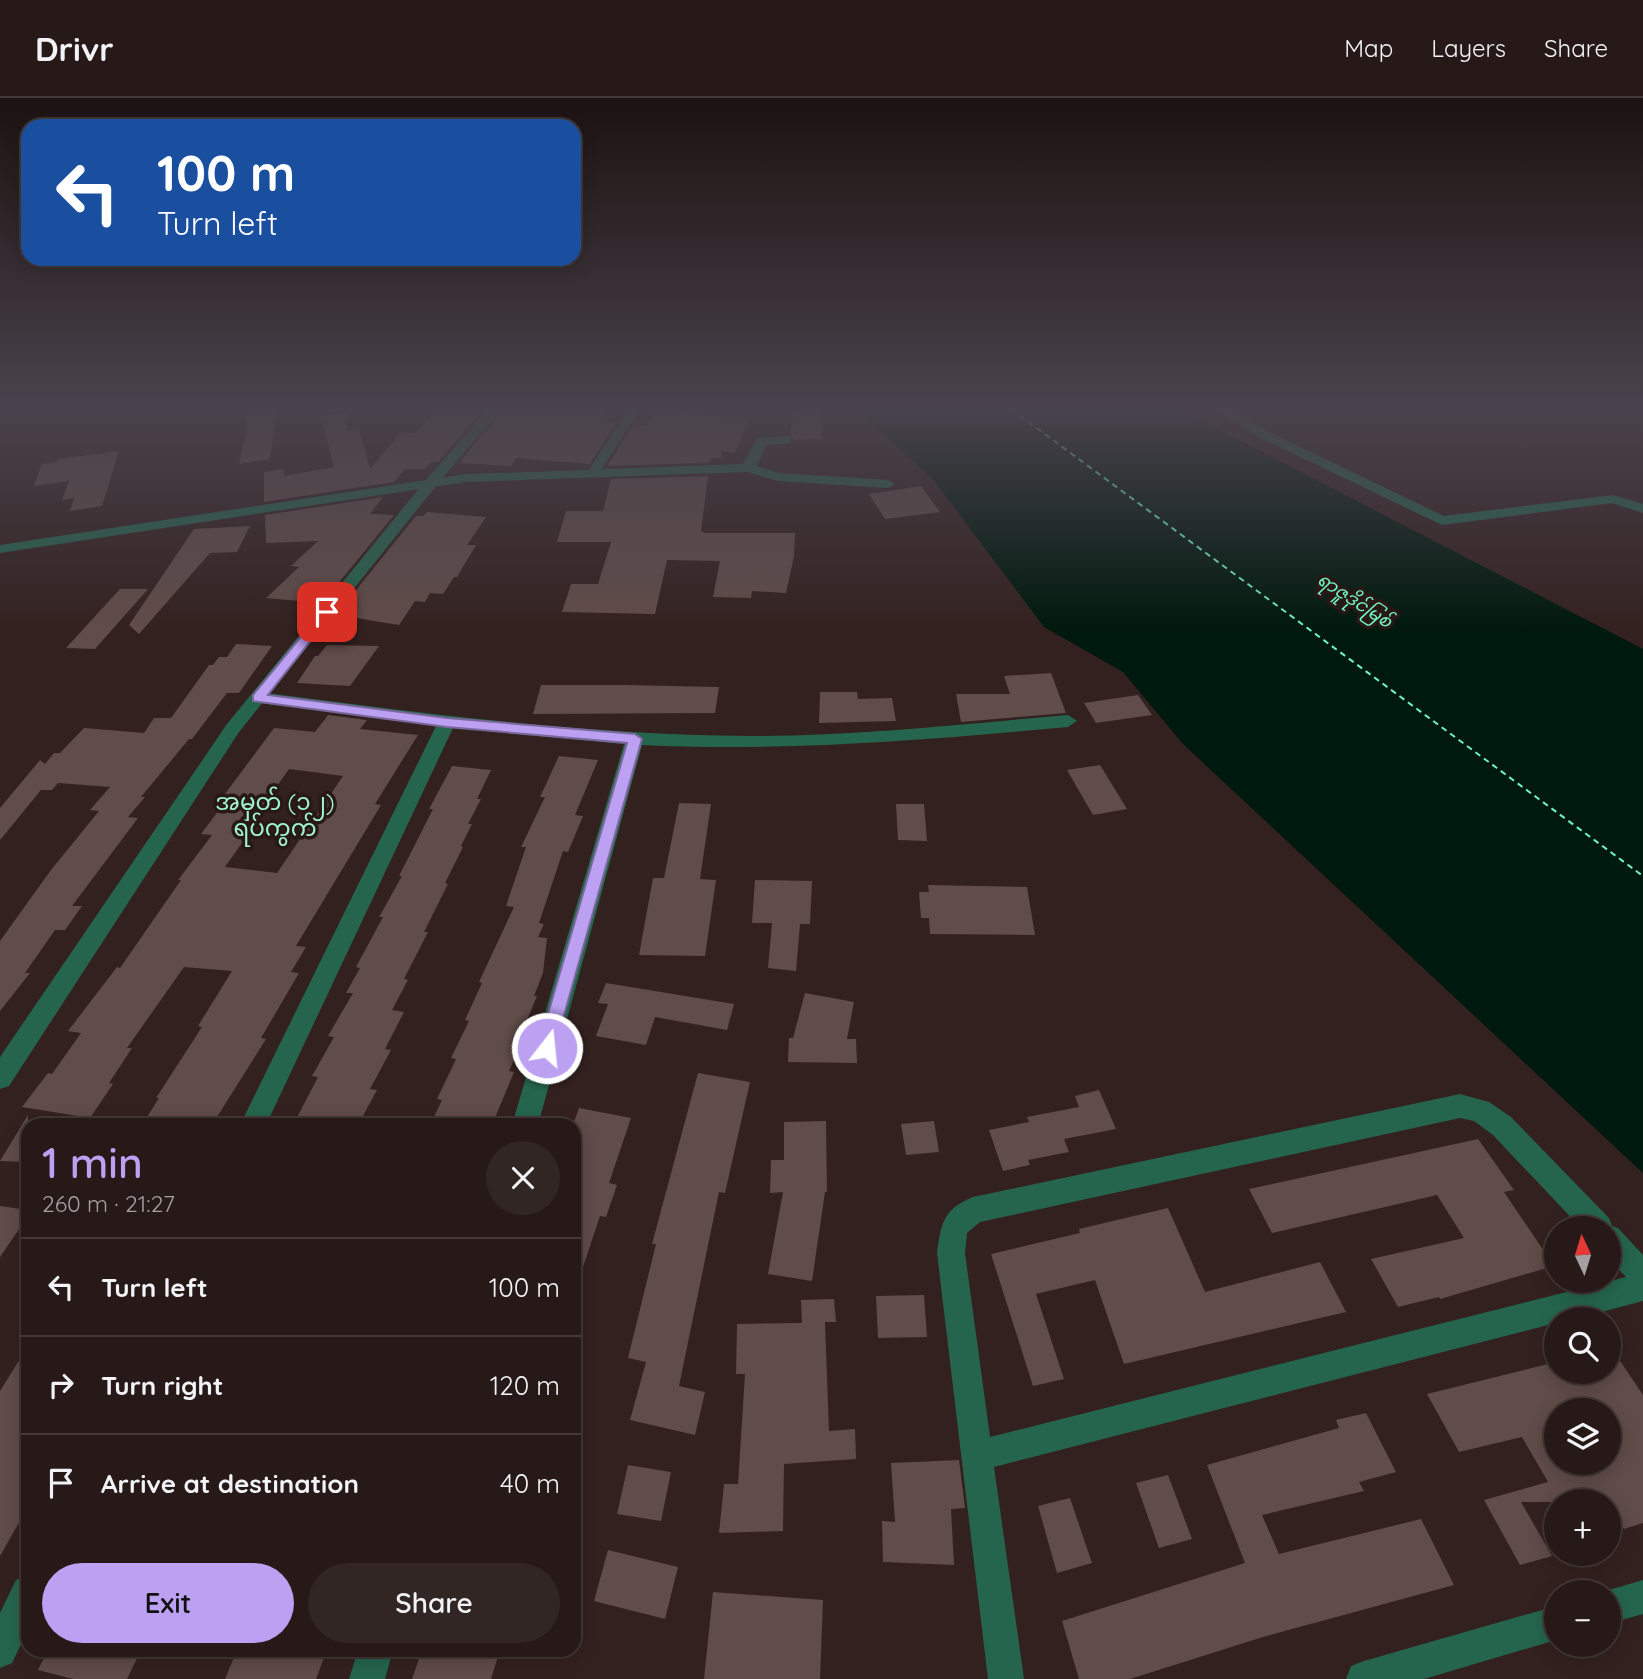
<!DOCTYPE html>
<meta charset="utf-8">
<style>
body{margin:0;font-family:Quicksand,"Noto Sans Myanmar",sans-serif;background:#322624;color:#f1f3f6;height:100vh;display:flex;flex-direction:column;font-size:26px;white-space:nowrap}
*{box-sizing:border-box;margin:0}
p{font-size:23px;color:#a4a0a1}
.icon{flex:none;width:38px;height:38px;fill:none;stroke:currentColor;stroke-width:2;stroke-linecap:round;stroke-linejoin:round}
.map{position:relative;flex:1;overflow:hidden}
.sheet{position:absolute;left:21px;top:1020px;width:560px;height:539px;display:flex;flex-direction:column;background:#261917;border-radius:21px;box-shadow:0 4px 18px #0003,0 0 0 2px #423836}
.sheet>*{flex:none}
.hud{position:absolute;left:21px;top:21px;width:560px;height:147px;border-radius:21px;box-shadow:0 4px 18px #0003,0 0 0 2px #423836;background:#1a4fa0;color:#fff;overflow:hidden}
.needle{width:46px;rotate:356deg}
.buttons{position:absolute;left:1544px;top:1118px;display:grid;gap:14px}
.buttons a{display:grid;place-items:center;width:77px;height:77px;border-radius:50%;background:#261917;box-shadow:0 4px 18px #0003,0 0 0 2px #423836;font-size:35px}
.pin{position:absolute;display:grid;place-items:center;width:60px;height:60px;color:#fff;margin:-30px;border-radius:14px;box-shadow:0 4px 10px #0006}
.me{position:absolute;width:77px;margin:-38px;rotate:16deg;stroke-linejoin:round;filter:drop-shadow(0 0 5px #0008)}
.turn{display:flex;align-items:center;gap:24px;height:147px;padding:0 21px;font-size:32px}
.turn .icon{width:91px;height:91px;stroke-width:2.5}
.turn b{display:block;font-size:49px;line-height:60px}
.round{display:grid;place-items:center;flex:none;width:74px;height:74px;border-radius:37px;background:#322624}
.summary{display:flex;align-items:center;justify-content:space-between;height:119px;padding:0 21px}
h1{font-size:42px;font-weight:600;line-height:52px;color:#bca0f2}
.primary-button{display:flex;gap:14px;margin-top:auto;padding:14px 21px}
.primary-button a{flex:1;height:80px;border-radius:42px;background:#bca0f2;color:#111;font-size:28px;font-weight:600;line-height:80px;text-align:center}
.primary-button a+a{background:#322624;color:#f1f3f6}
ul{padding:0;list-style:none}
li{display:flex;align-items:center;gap:21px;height:98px;padding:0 21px;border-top:2px solid #423836}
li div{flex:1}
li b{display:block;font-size:26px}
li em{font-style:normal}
header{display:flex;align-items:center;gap:42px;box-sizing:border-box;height:98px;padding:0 35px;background:#261917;border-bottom:2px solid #423836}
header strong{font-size:33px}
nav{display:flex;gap:38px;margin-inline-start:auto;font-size:24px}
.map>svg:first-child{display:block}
</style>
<header>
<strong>Drivr</strong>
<nav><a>Map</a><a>Layers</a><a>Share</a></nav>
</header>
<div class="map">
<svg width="1643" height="1581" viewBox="0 0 1643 1581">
<rect width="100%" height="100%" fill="#33211f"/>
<path fill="#00190e" d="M856 311H1179L1643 551V1075L1183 646 1123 574 1044 529 932 380Z"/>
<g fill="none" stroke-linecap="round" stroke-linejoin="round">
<path stroke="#6ff5c3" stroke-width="2" stroke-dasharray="6 4.5" stroke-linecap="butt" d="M1011 311 1643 778"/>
</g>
<path fill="#604c49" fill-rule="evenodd" d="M251 311H277L270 361 239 366 246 334V318L250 317Z
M438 311H484L438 364H431L425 371H405L394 384 264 404V374L284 371V378L334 369 321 318 348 315 347 333 359 330 370 371 401 334 415 335Z
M503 311H605L602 324 616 325 590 366 516 360 511 368 459 365Z
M658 311H685L683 316 748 321 735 355 722 353 721 360H710L709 365 607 368 634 326 646 327Z
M794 314H819L823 341 794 342 790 336Z
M119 353 102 408 70 413 74 400 62 402 69 383 34 388 42 366 57 364 58 361Z
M708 378 701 433 704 435H795L794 458 786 495 752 493 751 500 713 499 720 463 667 462 655 516 562 514 571 486H598L611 444H557L566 413H603L611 381Z
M921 388 940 414 885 421 869 396Z
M383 399 370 416 394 417 322 505 266 500 299 469 291 468 318 443 266 445 265 417Z
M427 414 486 419 467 447H476L457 479H454L443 496 430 495 425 504 415 503 399 527 350 519 358 508 344 507 416 418H423Z
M250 428 237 454 210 455 139 536 129 527 194 431Z
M120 491H148L95 551 66 550Z
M236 546 272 548 239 595H227L192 641H189L141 699H145L128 719 138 720 72 808H82L65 832H55L25 875H30L0 913V843L51 772 99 713 90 712 110 689 58 685 52 692H41L0 742V710L40 662 45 666 54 655H60L84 630 144 635 154 620H171L209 567H213L219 559H227Z
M327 547 379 548 350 588 297 585 315 558H318Z
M1051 575 1066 615 961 624 956 596H1010L1004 578Z
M541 587H625L719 589 715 615 533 616Z
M820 594H857L858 601 892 600 896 623 819 625Z
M1138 597 1152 617 1096 625 1084 605Z
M328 617 367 622 360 631 418 637 375 706 381 707 296 848 306 849 291 874 299 875 261 940 266 941 212 1027H142L159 1000H156L202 929 198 928 232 873 184 869 127 950H132L109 985 113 986 90 1020 22 1009 48 975 52 976 81 935 68 933 117 869 120 870 181 782H178L212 737 201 736 225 704H219L274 630 315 634ZM289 671 343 678 277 775 225 769 256 725H251Z
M559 658 598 662 575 717 583 718 568 754 563 753 539 825 544 826 538 839 547 840 543 875 534 898H537L522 934 526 935 509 973 514 974 492 1027H430L442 1002 437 1001 456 961 451 960 469 923 465 922 482 885 479 884 514 809 506 808 526 749H521L545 699H540Z
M1100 667 1127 711 1093 717 1067 672Z
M452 668 491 672 477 701H481L468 726H472L461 748 463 749 445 785 448 786 424 834H428L404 881 408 882 392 912 404 914 385 951 391 952 370 991 377 992 358 1027H293L318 979 312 978 334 939 328 938 353 895H346L360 870 356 869 383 819H379L402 778H399L433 711H429Z
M679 705 711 706 700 781 716 782 705 858 639 857 653 780H664Z
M896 706H924L927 743 898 742Z
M755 782 812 783 810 826H800L796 873 768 870 772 825H752Z
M928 787 1027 789 1035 837 930 836 929 820H921L919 794H929Z
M606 885 734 906 727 932 655 919 646 947 596 938 608 906 598 905Z
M805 895 854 904 847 941H856L857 965 788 964 789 940H793Z
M698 975 750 984 725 1095 719 1094 679 1288 705 1294 695 1337 630 1322 646 1264 628 1260 656 1146H652Z
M1099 992 1116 1031 1064 1041 1069 1054 1028 1062 1030 1067 1003 1073 989 1032 1029 1024 1027 1019 1079 1009 1075 998Z
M579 1010 631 1020 609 1085 617 1087 606 1119 600 1118 578 1184 574 1183V1024Z
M28 1017V1064L0 1063Z
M826 1023 827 1094H825L812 1183 768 1176 783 1094 770 1095 771 1062H784V1024Z
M934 1023 939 1054 906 1057 901 1026Z
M1478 1041 1514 1092 1504 1094 1554 1168 1440 1201 1439 1199 1398 1209 1371 1161 1464 1140 1437 1097 1272 1135 1249 1091Z
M0 1108 28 1112V1118L0 1159Z
M1168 1110 1205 1194 1320 1164 1346 1214 1124 1266 1095 1182 1036 1196 1064 1281 1033 1288 991 1156 1080 1135 1079 1131Z
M924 1197 927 1239 878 1240 876 1198Z
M834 1201 836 1224H825L829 1333 855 1331 856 1361 784 1366 783 1433 719 1435 724 1386H738L745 1276H736L737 1226 802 1225 801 1202Z
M1608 1245 1643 1297V1425L1624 1431 1619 1423 1608 1426V1404H1521L1552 1458 1520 1467 1484 1402 1548 1384 1522 1339 1459 1354 1427 1296 1556 1264V1274H1608ZM1556 1312H1608V1365H1556Z
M28 1248V1409L0 1458V1293Z
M1366 1315 1396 1374 1359 1384 1364 1393 1262 1417 1279 1456 1421 1421 1454 1487 1263 1539 1130 1581H1079L1062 1523 1245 1465 1207 1367 1339 1330 1336 1322Z
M959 1362 965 1410 951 1411 954 1467 883 1464 882 1423 895 1424 891 1365Z
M628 1367 671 1374 661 1423 617 1416Z
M1168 1377 1192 1441 1159 1450 1136 1385Z
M1070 1400 1092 1465 1057 1475 1038 1408Z
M608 1452 678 1469 665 1521 594 1503Z
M713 1494 823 1502 820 1581H704Z
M48 1552H141L127 1581H73L38 1572Z
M237 1552H327L316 1581H225Z
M422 1552H500L491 1581H412Z"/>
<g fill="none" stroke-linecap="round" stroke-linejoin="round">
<path fill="#25654e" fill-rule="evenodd" d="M628 311H640L602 371 743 366 757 340 786 338 791 339V345L767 347 756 368 779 375 888 382 895 386 888 390 778 383 747 374 466 384 0 455V447L466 376 589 372Z
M1217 311H1232L1265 332 1444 418 1613 397 1643 406V415L1612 405 1442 427 1257 338Z
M258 594C421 615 585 637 750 638 856 638 962 626 1068 617L1077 623 1068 629C926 642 785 654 642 647L538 1027H512L624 646 453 630 266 1027H240L436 628 252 604 249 600 252 596Z
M1460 996 1489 1004 1511 1019 1609 1120 1612 1128 1618 1130 1643 1157V1203L1571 1222H1556V1225L994 1369 1024 1581H988L937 1155C941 1126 943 1111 973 1099ZM1460 1020 1474 1023 1493 1037 1581 1130H1608V1160L1626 1179 990 1339 965 1155 967 1135 980 1124Z
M28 1477V1532L12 1565 0 1570V1515L16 1482Z
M1643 1482V1516L1608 1526V1494H1602Z
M1556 1508V1542L1424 1581H1346L1351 1568 1364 1563Z
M358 1552H393L385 1581H349Z"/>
<path fill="#25654e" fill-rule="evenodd" d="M488 311H501L436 388 239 634 9 988 0 991V959L227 626 426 382Z"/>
</g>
<linearGradient id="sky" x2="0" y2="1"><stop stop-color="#1c1211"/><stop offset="0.58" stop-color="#4a434d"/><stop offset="1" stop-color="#4a434d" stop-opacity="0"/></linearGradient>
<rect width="1643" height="533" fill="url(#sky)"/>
<path fill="#bca0f2" stroke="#7a689d" stroke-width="2" d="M327 511 333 514 268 597 447 620 635 636 642 641 553 956 547 958 540 956 538 950 627 645 447 629 253 603V597L323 512Z"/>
<g text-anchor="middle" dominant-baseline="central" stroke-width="7" stroke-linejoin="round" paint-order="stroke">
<g font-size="18" font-style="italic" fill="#6ff5c3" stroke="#291815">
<text transform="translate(1355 502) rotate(33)">ရာဇူဒိုင်မြစ်</text>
</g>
<g font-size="23" fill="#9ef6d1" stroke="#291815">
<text x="275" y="703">အမှတ် (၁၂)<tspan x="275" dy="26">ရပ်ကွက်</tspan></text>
</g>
</g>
</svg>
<div class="buttons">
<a><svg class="needle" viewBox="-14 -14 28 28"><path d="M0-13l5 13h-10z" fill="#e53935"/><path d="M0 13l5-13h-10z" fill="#a4a0a1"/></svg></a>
<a><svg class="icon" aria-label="search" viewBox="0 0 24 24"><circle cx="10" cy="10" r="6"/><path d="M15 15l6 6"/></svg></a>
<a><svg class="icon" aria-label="layers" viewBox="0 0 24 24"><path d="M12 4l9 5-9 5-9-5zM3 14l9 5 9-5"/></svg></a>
<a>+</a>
<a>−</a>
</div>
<div class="pin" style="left:327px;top:514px;background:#d93025"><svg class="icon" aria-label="arrive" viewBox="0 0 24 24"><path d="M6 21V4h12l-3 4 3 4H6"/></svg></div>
<svg class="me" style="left:547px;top:950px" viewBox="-20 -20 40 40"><circle r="17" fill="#bca0f2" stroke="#fff" stroke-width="3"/><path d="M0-11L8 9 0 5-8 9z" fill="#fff"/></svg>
<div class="hud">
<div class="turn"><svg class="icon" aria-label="left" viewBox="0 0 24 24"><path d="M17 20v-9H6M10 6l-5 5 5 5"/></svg><div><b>100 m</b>Turn left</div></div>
</div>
<section class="sheet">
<div class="summary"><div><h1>1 min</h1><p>260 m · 21:27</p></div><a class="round"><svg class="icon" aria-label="close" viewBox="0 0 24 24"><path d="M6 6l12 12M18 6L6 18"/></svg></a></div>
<ul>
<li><svg class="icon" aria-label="left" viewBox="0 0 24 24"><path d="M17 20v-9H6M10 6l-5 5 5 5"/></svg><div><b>Turn left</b></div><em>100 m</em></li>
<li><svg class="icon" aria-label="right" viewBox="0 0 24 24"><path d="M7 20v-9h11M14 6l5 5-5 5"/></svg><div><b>Turn right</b></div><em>120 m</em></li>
<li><svg class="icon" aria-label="arrive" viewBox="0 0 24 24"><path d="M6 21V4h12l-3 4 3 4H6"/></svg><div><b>Arrive at destination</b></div><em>40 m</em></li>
</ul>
<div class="primary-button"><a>Exit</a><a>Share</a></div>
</section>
</div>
